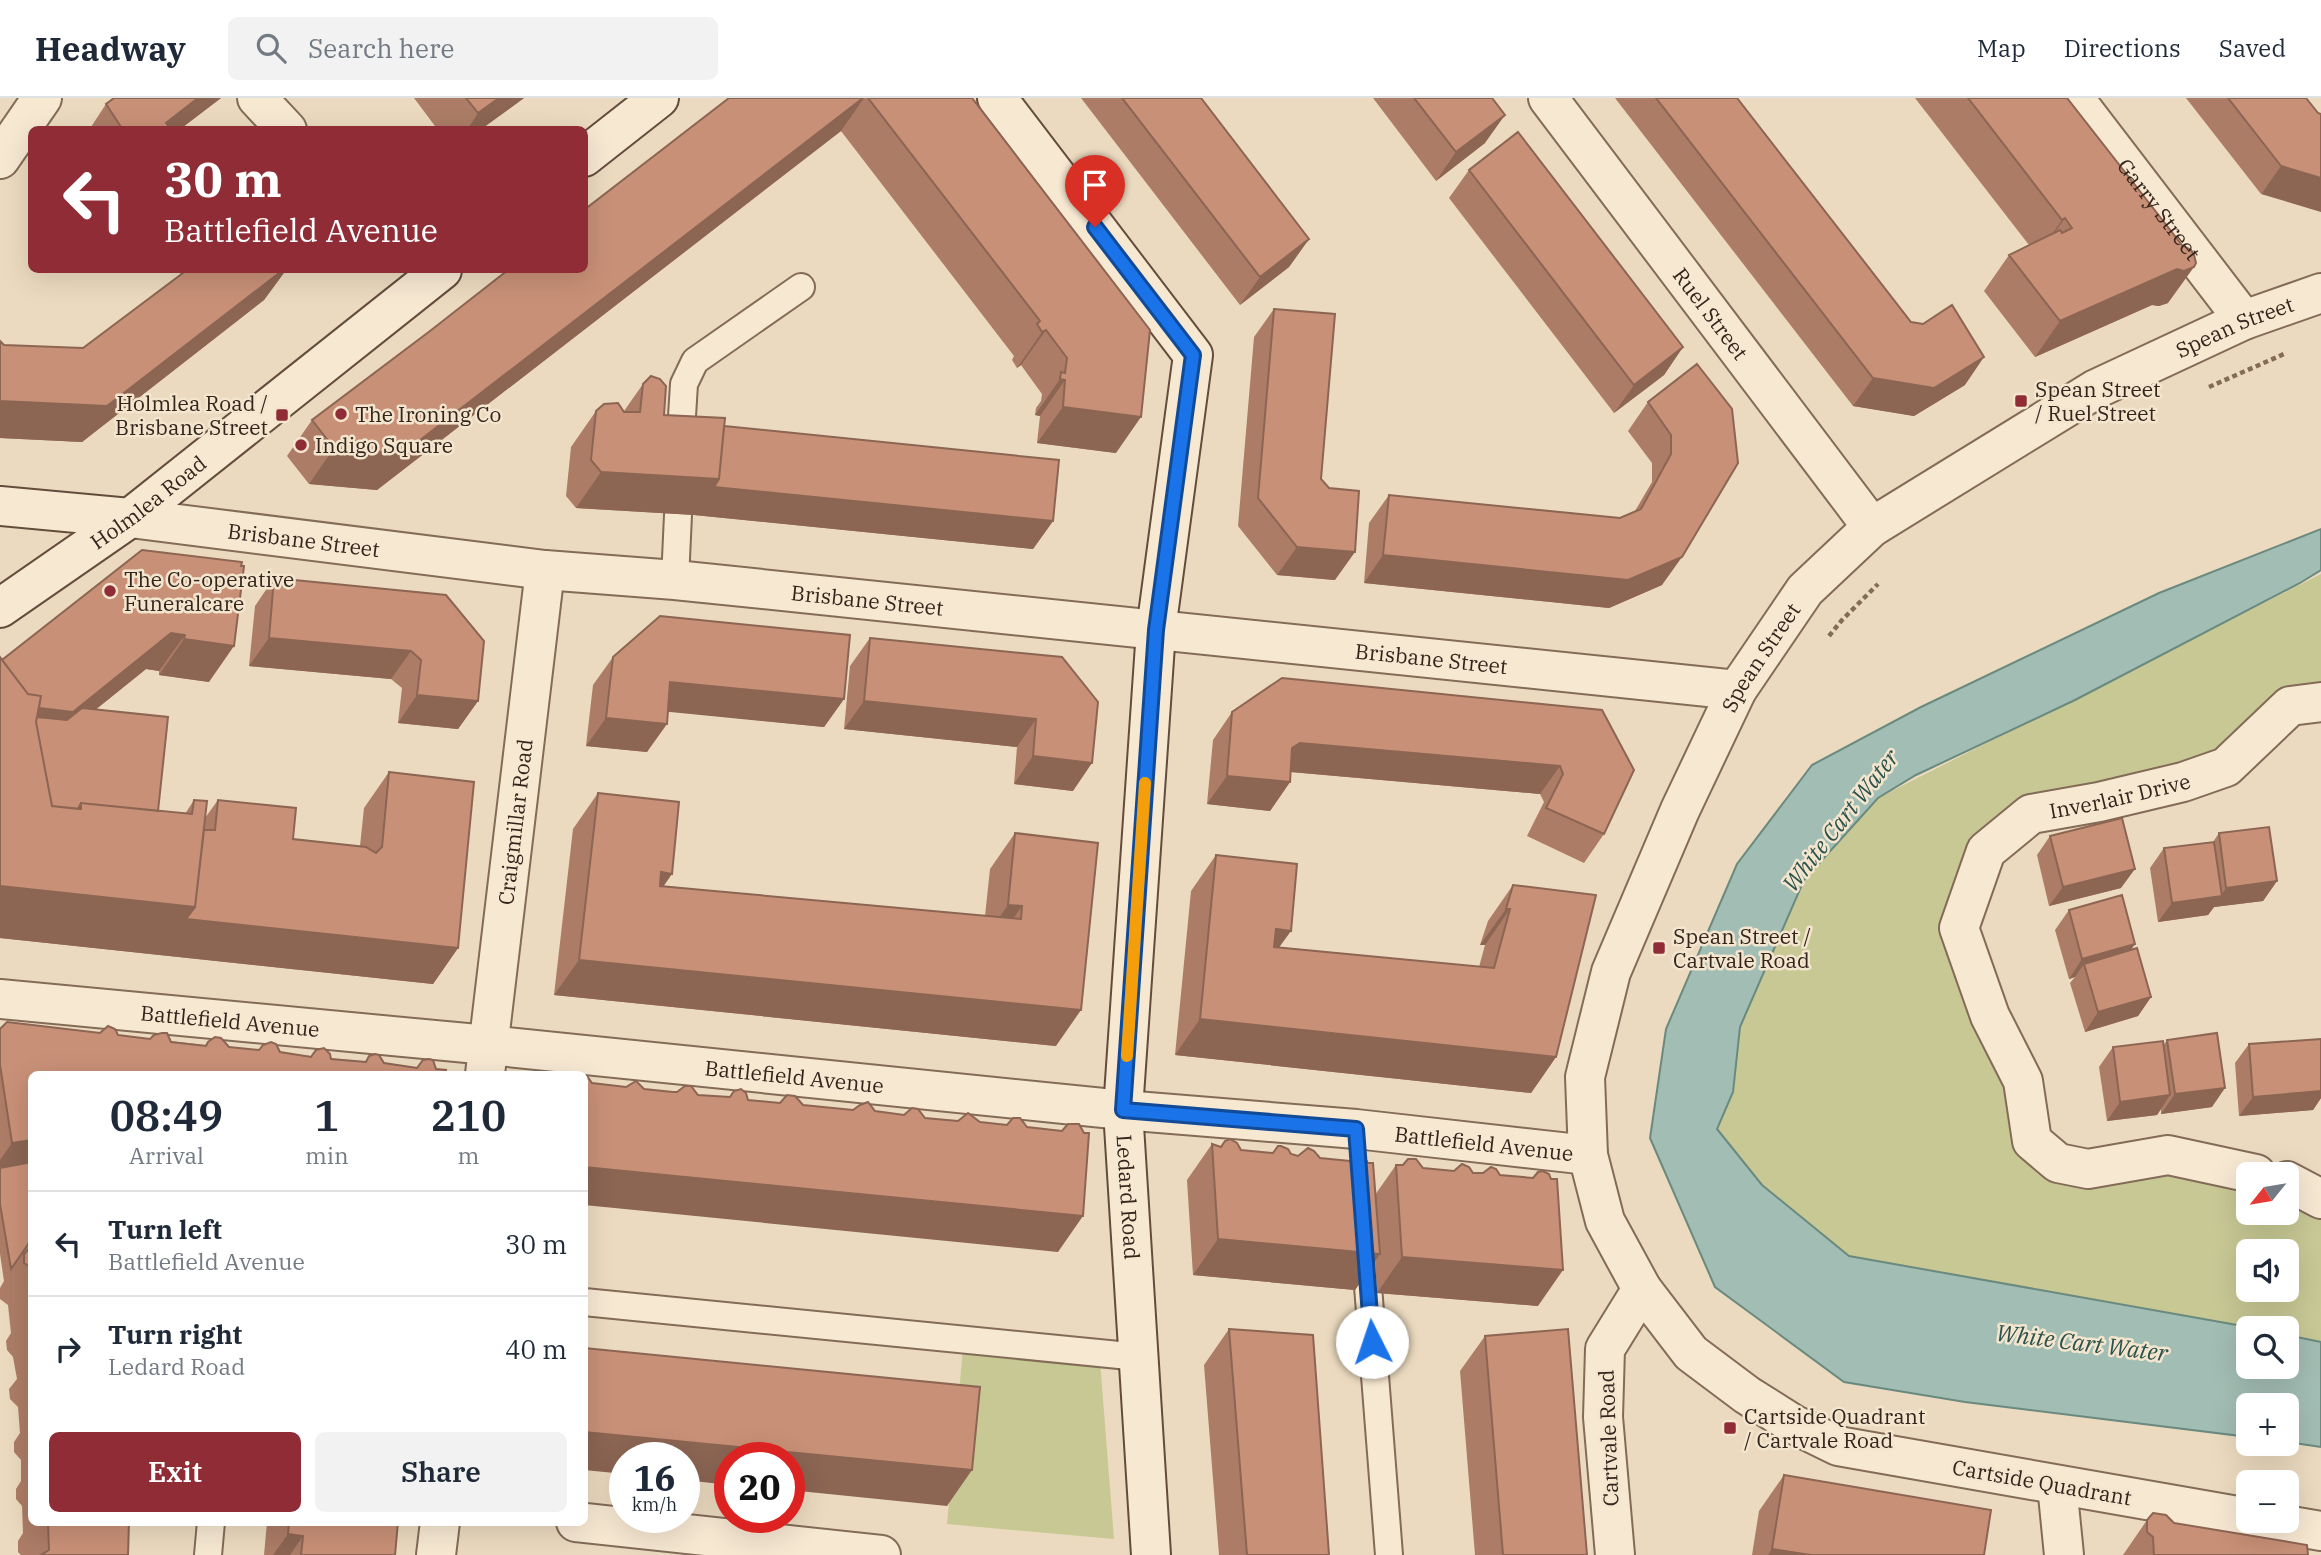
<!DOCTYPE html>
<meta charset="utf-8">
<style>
body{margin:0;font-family:"IBM Plex Serif",serif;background:#f2f2f3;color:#1f2937;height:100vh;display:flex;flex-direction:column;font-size:26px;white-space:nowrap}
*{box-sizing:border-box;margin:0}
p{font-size:23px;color:#747a83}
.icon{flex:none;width:38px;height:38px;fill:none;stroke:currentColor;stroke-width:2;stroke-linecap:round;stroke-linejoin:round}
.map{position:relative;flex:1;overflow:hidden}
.side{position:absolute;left:28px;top:973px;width:560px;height:455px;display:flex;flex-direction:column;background:#fff;border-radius:10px;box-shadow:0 7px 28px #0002}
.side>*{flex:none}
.banner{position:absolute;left:28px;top:28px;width:560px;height:147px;border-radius:10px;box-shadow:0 7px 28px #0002;background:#8f2c36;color:#fff;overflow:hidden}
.needle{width:46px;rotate:240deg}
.tools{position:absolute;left:2236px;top:1064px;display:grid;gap:14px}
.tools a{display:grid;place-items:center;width:63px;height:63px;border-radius:10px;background:#fff;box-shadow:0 7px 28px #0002;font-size:35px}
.speed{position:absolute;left:609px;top:1344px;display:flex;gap:14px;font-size:35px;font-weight:700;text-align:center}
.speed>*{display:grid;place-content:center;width:91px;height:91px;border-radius:50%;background:#fff;box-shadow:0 7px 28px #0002;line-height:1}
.speed small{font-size:18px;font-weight:400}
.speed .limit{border:10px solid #d22;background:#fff;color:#111}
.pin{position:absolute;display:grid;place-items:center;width:60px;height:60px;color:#fff;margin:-72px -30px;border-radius:50% 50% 50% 0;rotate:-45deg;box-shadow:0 0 7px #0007}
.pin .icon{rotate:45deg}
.me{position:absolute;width:77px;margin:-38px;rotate:356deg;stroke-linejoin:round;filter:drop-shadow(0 0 5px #0008)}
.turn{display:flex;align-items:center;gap:24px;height:147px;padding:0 21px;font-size:32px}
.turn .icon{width:91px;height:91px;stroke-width:2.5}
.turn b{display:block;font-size:49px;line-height:60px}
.eta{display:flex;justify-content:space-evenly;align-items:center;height:119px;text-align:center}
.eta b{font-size:42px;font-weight:600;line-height:49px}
.action{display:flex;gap:14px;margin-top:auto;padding:14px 21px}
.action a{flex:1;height:80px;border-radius:10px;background:#8f2c36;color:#fff;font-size:28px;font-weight:600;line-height:80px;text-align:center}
.action a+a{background:#f2f2f3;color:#1f2937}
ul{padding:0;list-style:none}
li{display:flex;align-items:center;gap:21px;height:105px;padding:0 21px;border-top:2px solid #e0e1e3}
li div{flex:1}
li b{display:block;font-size:26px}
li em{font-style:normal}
header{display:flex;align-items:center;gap:42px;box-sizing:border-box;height:98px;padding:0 35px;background:#fff;border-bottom:2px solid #e0e1e3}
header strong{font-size:33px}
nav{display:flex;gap:38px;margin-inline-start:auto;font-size:24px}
.search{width:490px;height:63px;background:#f2f2f3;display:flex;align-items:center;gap:18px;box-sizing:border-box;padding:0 24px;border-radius:10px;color:#747a83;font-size:26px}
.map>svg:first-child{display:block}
</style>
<header>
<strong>Headway</strong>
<div class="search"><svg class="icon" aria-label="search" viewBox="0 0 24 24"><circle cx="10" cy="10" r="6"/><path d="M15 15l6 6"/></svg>Search here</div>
<nav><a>Map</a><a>Directions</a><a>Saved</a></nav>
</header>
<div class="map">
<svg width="2321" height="1457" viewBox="0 0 2321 1457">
<rect width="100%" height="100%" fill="#ebdabf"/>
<path fill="#c7c894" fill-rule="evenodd" d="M2321 476V604L2226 669 2031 716 1959 830 2032 1043 2249 1076V1115H2287V1083L2321 1101V1247L2287 1237V1230H2250L1849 1158 1762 1087 1717 1031 1740 929 1804 782 1878 700ZM2249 1153H2287V1192H2249Z
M963 1251 1100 1263 1114 1441 947 1426Z"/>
<path fill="#a2bdb3" stroke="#6a8a7f" stroke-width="2" d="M2321 431V472L2300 485 2075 602 1916 677 1878 700 1804 782 1740 929 1733 994 1717 1031 1762 1087 1849 1158 2254 1230H2249V1269H2287V1237L2321 1244V1349L2287 1344V1307H2249V1339L1965 1304 1844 1284 1715 1189 1650 1040 1666 931 1737 766 1812 667 1921 609 2159 495Z"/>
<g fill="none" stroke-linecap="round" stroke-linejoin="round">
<defs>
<path id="lane" d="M680 350 684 286 695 263 801 189
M675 482 678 417
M1364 1137 1389 1457
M584 1204 1139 1259
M208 1457 211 1424"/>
<g id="street">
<path d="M257 0 287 32"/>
<path id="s1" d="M1548 0 1872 429"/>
<path id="s2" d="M2074 0 2244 222"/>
<path d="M0 61 42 0"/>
<path id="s3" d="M130 420 545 472 675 482 1737 592"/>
<path id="s4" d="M0 901 488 947 1123 1012 1356 1031 1588 1057"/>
<path id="s5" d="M485 976 545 472"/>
<path id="s6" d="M2256 1076 2168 1057 2088 1071 2058 1065 2032 1043 2023 983 1990 918 1959 830 1986 753 2031 716 2099 704 2183 684 2226 669 2290 608 2321 604"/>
<path d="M2287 1083 2321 1101"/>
<path d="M2057 1387 2064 1457"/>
<path id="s7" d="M2249 1420 1838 1348 1793 1326 1747 1297 1691 1255 1642 1191 1605 1123 1588 1057 1585 979 1611 874 1680 712 1737 592 1805 492 1872 429 2096 291 2244 222 2321 195"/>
<path d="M2263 1423 2321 1433"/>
<path d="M576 1424 881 1457"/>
<path d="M436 1457 440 1424"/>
<path d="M1615 1457 1603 1319 1605 1251 1642 1191"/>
</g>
<g id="secondary">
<path id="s8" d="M997 0 1193 257 1156 532 1123 1012 1151 1457"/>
<path d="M584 59 659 0"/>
<path d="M0 408 130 420"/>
<path id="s9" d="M0 510 130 420 442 172"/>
</g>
</defs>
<use href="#lane" stroke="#836b58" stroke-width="30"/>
<use href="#street" stroke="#836b58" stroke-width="42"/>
<use href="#secondary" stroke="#644c3c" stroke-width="42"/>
<path stroke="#836b58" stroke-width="4.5" stroke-dasharray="5 3.5" stroke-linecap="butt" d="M2209 289 2284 256
M1829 538 1842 522 1878 486"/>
<use href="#lane" stroke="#f7e8d2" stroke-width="26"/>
<use href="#street" stroke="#f7e8d2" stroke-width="38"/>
<use href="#secondary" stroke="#f7e8d2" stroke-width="38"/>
</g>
<path fill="#ac7c66" d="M221 0 179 32H89L106 6Z
M414 0H524L480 32H438Z
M729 0H972L1116 355 1037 345 1040 318 1035 317 1036 310 1041 303 1042 296 1021 267 1017 270 1012 262 1014 258 841 33 377 392 309 386 287 358 312 322 430 233Z
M1081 0H1201L1309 141 1289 169 1240 207Z
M1373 0H1492L1485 45 1436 83Z
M1615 0H1737L1911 224 1923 226 1965 287 1914 318 1853 308Z
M1915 0H2067L2168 205 2159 208 2152 207 2035 259 1984 193 2009 157 2029 147Z
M2186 0H2306L2318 15 2321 16 2261 96Z
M1469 72 1683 249 1664 277 1614 315 1449 100Z
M177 172H286L264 202 82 344 0 340V243L4 247 83 250 181 176Z
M1274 211 1321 381 1335 482 1277 477 1238 428 1254 239Z
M1697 266 1662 487 1609 510 1364 485 1369 425 1389 397 1620 420 1635 413 1652 384V365L1628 333 1648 304Z
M643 286 664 317 724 328 1053 423 1033 451 694 417 576 410 566 398 571 349 596 313H624Z
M142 452 209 584 159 577V573L146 571 95 612 158 713 185 716 194 702 205 720 218 702 293 741 360 748 364 710 389 674 458 850 433 886 0 840 2 562Z
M274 480 446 497 478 603 458 631 398 625 402 590 391 581 249 568 255 508Z
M870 540 1062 559 1073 693 1014 686 1017 649 844 631 850 568Z
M613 559 844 601 824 629 668 613 647 654 586 648 593 587Z
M1602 612 1604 736 1584 765 1527 738 1544 704 1540 696 1290 674V684L1270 713 1207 706 1213 642 1232 614Z
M598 695 664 788 703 792 985 818 990 771 1015 735 1056 948 554 897 573 731Z
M2219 735 2277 783 2263 803 2214 809 2208 817 2158 824 2150 770 2164 750 2213 744Z
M2050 738 2121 790 2049 808 2037 757Z
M1216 757 1279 849 1479 869 1485 847H1480L1488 823 1513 787 1556 959 1531 995 1175 957 1191 793Z
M2069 812 2131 852 2151 899 2138 918 2085 934 2070 885 2075 879 2069 881 2055 832Z
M0 931 118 937 205 947 208 944 229 949 365 964 369 958 384 965 417 970 436 971 32 976V1424H129L128 1457H21L18 1454V1443L23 1435 22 1408 16 1401V1391L21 1383V1362L14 1354V1344L20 1335 18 1309 10 1301 9 1291 17 1281 13 1259 7 1252 6 1243 11 1235 8 1207 0 1201V1190L4 1183 0 1156Z
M2321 941V1000L2313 1012 2239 1018 2235 965 2249 946Z
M2167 942 2212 1009 2161 1016V1011L2157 1017 2107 1023 2099 969 2113 949 2163 948Z
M1212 1046 1221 1049 1241 1052 1320 1060 1375 1097 1396 1067 1538 1208 1377 1195 1375 1163 1355 1192 1193 1177 1187 1082Z
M1229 1231 1329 1457H1219L1204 1267Z
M1485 1238 1587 1457H1475L1460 1273Z
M1784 1377 1984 1457H1752L1759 1413Z
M2147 1422 2174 1425 2308 1457H2123Z
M267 1424H398L395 1457H264Z"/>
<path fill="#8c6553" d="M198 0H221L179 32H161L166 25Z
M499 0H524L480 32H467L478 15Z
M863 0H864L841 33 377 392 309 386 334 350Z
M1505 17 1485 45 1436 83 1456 54Z
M2281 68 2321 80V114L2261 96Z
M2065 120 2040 155 2037 158 2062 122Z
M1309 141 1289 169 1240 207 1260 179Z
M2194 169 2168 205 2159 208 2152 207 2035 259 2060 223 2177 171Z
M283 172H286L264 202 82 344 0 340V303Z
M1046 232 1021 267 1017 270 1042 234Z
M1683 249 1664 277 1614 315 1634 287Z
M1984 259 1965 287 1914 318 1853 308 1873 280Z
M1060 281 1065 282 1040 318 1035 317Z
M1063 309 1141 319 1116 355 1037 345Z
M601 374 719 381 1053 423 1033 451 694 417 576 410Z
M1297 449 1355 454 1335 482 1277 477Z
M1383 457 1682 459 1662 487 1609 510 1364 485Z
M171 535 185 537 159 573 146 571 48 650 19 609Z
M269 540 411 553 391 581 249 568Z
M184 541 234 548 209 584 159 577Z
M670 584 844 601 824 629 650 612Z
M417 597 478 603 458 631 398 625Z
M864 603 1036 621 1017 649 844 631Z
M606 620 667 626 647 654 586 648Z
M1300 645 1560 668 1540 696 1280 673 1292 650Z
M1033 658 1092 665 1073 693 1014 686Z
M1227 678 1290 684 1270 713 1207 706Z
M2135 771 2121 790 2049 808 2063 789Z
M661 774 672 776 647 812Z
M2277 783 2263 803 2214 809 2208 817 2158 824 2172 805 2221 798 2226 790Z
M0 788 195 809 458 850 433 886 0 840Z
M1008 807 1022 808 997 844 983 843Z
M1506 811H1510L1485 847H1480Z
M1276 831 1291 833 1265 869Z
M2135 846 2122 865 2084 866 2075 879 2069 881 2082 861Z
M579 862 1081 912 1056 948 554 897Z
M2151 899 2138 918 2085 934 2098 914Z
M1200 921 1556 959 1531 995 1175 957Z
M2225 990 2212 1009 2161 1016 2175 996Z
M2321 993V1000L2313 1012 2239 1018 2253 999Z
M2170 997 2157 1017 2107 1023 2120 1004Z
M32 1042V1073L0 1078V1062L12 1045Z
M584 1069 1083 1118 1058 1154 584 1107Z
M1218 1141 1380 1156 1355 1192 1193 1177Z
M1402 1159 1563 1172 1538 1208 1377 1195Z
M584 1334 972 1372 947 1408 789 1392V1360H730V1387L684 1382V1360H625V1376L584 1372Z
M288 1436 303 1438 290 1457H273Z
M1772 1451 1811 1457H1768Z"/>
<path fill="#c89077" stroke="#8c6553" stroke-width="2" d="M114 0H198L166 25 171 32H123L106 6Z
M466 0H499L478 15Z
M729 0H863L402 356 334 350 312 322 430 233 508 172H584V112Z
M868 0H972L1150 232 1141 319 1063 309 1065 282 1060 281 1061 274 1065 275 1067 260 1046 232 1042 234 1037 226 1040 223Z
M1122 0H1201L1309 141 1260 179Z
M1414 0H1492L1505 17 1456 54Z
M1656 0H1737L1911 224 1923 226 1952 207 1984 259 1934 290 1873 280Z
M1968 0H2067L2182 147 2191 152 2194 157 2196 165 2194 169 2184 173 2177 171 2060 223 2009 157 2060 132 2062 135 2072 130 2065 120 2062 122Z
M2228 0H2306L2318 15 2321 16V80L2281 68Z
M1518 34 1683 249 1634 287 1469 72Z
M187 172H283L107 308 0 303V243L4 247 83 250Z
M1274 211 1335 216 1321 381 1329 390 1359 393 1355 454 1297 449 1258 400Z
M1697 266 1732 311 1738 365 1682 459 1628 482 1383 457 1389 397 1620 420 1641 411 1671 356V337L1648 304Z
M651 278 660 281 666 288 664 317 725 320 719 381 601 374 591 362 596 313 604 306 618 305 624 314H640L643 286Z
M724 328 1059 362 1053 423 714 389 719 381Z
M142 452 242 464 241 468H244L234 548 184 541 185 537 171 535 73 614 39 610 41 598 28 596 2 562Z
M274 480 446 497 484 543 478 603 417 597 421 562 411 553 269 540Z
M660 518 850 537 844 601 670 584 667 626 606 620 613 559Z
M870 540 1062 559 1098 604 1092 665 1033 658 1036 621 864 603Z
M0 559 28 596 41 598 36 624 52 708 81 711V705L192 716 194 702 207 703 195 809 0 788Z
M1282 580 1602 612 1634 672 1604 736 1546 710 1563 676 1560 668 1300 645 1292 650 1290 684 1227 678 1232 614Z
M82 610 168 619 158 713 81 705 78 711 52 708 36 624 37 619 67 622Z
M389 674 474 684 458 850 186 821 195 809 204 732H215L218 702 296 710 293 741 366 749 376 755 382 749Z
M598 695 679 704 672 776 661 774 660 788 703 792 1021 821 1022 808 1008 807 1015 735 1098 745 1081 912 579 862Z
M2122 720 2135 771 2063 789 2050 738Z
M2269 729 2277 783 2226 790 2219 735Z
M2214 744 2222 798 2172 805 2164 750Z
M1216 757 1297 766 1291 833 1276 831 1274 849 1284 850 1494 870 1510 811H1506L1513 787 1596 797 1556 959 1200 921Z
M2122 797 2135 846 2082 861 2069 812Z
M2137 850 2151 899 2098 914 2084 866Z
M7 924 100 935 108 928 115 931 118 937 150 941 154 937 162 935H167L171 944 206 948 208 944 215 939 221 940 229 949 259 952 263 947 271 944 276 946 280 954 311 959 316 952 324 950 330 956 331 961 366 964 369 958 375 956 379 957 384 965 417 970 423 962 429 961 433 962 436 971 446 972 445 976H32V1042L12 1045 0 967V931Z
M2217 935 2225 990 2175 996 2167 942Z
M2321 941V993L2253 999 2249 946Z
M2163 943 2170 997 2120 1004 2113 949Z
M584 978H587L592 985 626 989 636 983 644 991 673 994H677L685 988H691L698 997 730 999 734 993 741 991 746 995 748 1002 780 1005 787 997 795 998 803 1007 853 1012 860 1007 868 1004 875 1013 904 1017 912 1010 918 1011 925 1020 958 1023 968 1015 980 1024 1007 1027 1013 1020H1020L1027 1029 1062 1033 1068 1026H1079L1084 1035H1089L1083 1118 584 1069Z
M1230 1041 1237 1045 1241 1052 1273 1055 1278 1048H1281L1288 1051 1291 1056 1298 1058 1308 1050 1314 1053 1320 1060 1350 1063 1355 1056H1362L1368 1065H1373L1380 1156 1218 1141 1212 1046 1221 1049 1225 1043Z
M1408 1061H1416L1423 1070 1454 1073 1462 1066 1469 1069 1473 1075H1483L1491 1069 1496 1071 1500 1077 1533 1080 1538 1074 1543 1073 1549 1076 1551 1081H1557L1563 1172 1402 1159 1396 1067H1403Z
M32 1064V1145H29L11 1171 0 1106V1070Z
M29 1145H32V1170L24 1165V1156L30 1150Z
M1229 1231 1313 1237 1329 1457H1247Z
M1568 1231 1587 1457H1503L1485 1238Z
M584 1250 980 1289 972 1372 584 1334Z
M1784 1377 1991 1412 1984 1457H1811L1772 1451Z
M2153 1415 2166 1417 2174 1425 2307 1447 2308 1457H2154L2153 1439 2147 1434V1422Z
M48 1424H129L128 1457H41L49 1452Z
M289 1424H398L395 1457H301L303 1438 288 1436Z"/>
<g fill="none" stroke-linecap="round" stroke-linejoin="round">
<defs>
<path id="route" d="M1095 129 1193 257 1156 532 1123 1012 1356 1031 1372 1244"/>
</defs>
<use href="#route" stroke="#114b97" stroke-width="18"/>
<use href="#route" stroke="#1a73e8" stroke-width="12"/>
<path stroke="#f59e0b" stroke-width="12" d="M1127 958 1145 685"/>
</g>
<g fill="#8f2c36" stroke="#f3e5ce" stroke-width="2.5">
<rect x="2014" y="296" width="14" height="14" rx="3.5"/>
<circle cx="341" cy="316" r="7"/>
<rect x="275" y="310" width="14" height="14" rx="3.5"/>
<circle cx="301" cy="347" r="7"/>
<circle cx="110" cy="493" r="7"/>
<rect x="1652" y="843" width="14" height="14" rx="3.5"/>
<rect x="1723" y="1323" width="14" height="14" rx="3.5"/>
</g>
<g text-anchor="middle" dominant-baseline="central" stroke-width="5" stroke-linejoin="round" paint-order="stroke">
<g font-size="21" fill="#33251c" stroke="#f3e5ce">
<text stroke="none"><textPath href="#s2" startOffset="140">Garry Street</textPath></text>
<text stroke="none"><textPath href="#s1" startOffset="270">Ruel Street</textPath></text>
<text stroke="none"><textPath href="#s7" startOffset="1941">Spean Street</textPath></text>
<text stroke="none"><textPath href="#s9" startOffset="182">Holmlea Road</textPath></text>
<text stroke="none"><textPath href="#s3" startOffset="175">Brisbane Street</textPath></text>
<text stroke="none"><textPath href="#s3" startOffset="742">Brisbane Street</textPath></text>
<text stroke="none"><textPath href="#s7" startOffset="1353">Spean Street</textPath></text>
<text stroke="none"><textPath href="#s3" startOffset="1309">Brisbane Street</textPath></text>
<text stroke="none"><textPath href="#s6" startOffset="693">Inverlair Drive</textPath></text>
<text stroke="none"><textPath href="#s5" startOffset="254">Craigmillar Road</textPath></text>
<text stroke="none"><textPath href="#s4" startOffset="231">Battlefield Avenue</textPath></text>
<text stroke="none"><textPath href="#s4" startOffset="798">Battlefield Avenue</textPath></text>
<text stroke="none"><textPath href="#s4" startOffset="1491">Battlefield Avenue</textPath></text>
<text stroke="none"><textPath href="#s8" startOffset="1169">Ledard Road</textPath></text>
<text transform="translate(1608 1340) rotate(-92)">Cartvale Road</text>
<text transform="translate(2042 1384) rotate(10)">Cartside Quadrant</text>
</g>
<g font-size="21" fill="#33251c" stroke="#f3e5ce" text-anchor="start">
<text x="2035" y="291">Spean Street<tspan x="2035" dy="24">/ Ruel Street</tspan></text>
<text x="268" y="305" text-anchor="end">Holmlea Road /<tspan x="268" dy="24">Brisbane Street</tspan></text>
<text x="355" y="316">The Ironing Co</text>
<text x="315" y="347">Indigo Square</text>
<text x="124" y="481">The Co-operative<tspan x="124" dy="24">Funeralcare</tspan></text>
<text x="1673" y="838">Spean Street /<tspan x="1673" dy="24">Cartvale Road</tspan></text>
<text x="1744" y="1318">Cartside Quadrant<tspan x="1744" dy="24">/ Cartvale Road</tspan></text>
</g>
<g font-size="23" font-style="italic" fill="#2c524c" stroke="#f3e5ce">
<text transform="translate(1840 722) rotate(-52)">White Cart Water</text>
<text transform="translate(2082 1244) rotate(7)">White Cart Water</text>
</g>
</g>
</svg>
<div class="tools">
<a><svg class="needle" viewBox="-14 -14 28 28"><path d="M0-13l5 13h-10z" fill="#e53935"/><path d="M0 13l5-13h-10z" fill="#747a83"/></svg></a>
<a><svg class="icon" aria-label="sound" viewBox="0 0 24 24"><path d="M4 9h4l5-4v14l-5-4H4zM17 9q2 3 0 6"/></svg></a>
<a><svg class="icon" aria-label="search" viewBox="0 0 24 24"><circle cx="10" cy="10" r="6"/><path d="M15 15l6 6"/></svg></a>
<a>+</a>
<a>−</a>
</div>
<div class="speed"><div>16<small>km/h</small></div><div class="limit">20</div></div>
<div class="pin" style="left:1095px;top:129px;background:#d93025"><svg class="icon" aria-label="arrive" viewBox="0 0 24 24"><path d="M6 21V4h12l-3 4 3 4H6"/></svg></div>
<svg class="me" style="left:1372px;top:1244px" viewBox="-20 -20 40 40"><circle r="19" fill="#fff"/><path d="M0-13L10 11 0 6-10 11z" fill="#1a73e8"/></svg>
<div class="banner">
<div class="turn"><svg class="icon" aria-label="left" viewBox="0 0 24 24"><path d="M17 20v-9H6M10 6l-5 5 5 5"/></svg><div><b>30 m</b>Battlefield Avenue</div></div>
</div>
<section class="side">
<div class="eta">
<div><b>08:49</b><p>Arrival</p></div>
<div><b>1</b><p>min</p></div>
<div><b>210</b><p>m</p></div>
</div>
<ul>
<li><svg class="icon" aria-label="left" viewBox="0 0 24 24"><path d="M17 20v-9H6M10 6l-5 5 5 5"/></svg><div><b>Turn left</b><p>Battlefield Avenue</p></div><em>30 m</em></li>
<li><svg class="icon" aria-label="right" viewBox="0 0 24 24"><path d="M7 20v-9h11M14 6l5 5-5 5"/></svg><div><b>Turn right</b><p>Ledard Road</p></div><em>40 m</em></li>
</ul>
<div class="action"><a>Exit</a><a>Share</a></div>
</section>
</div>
